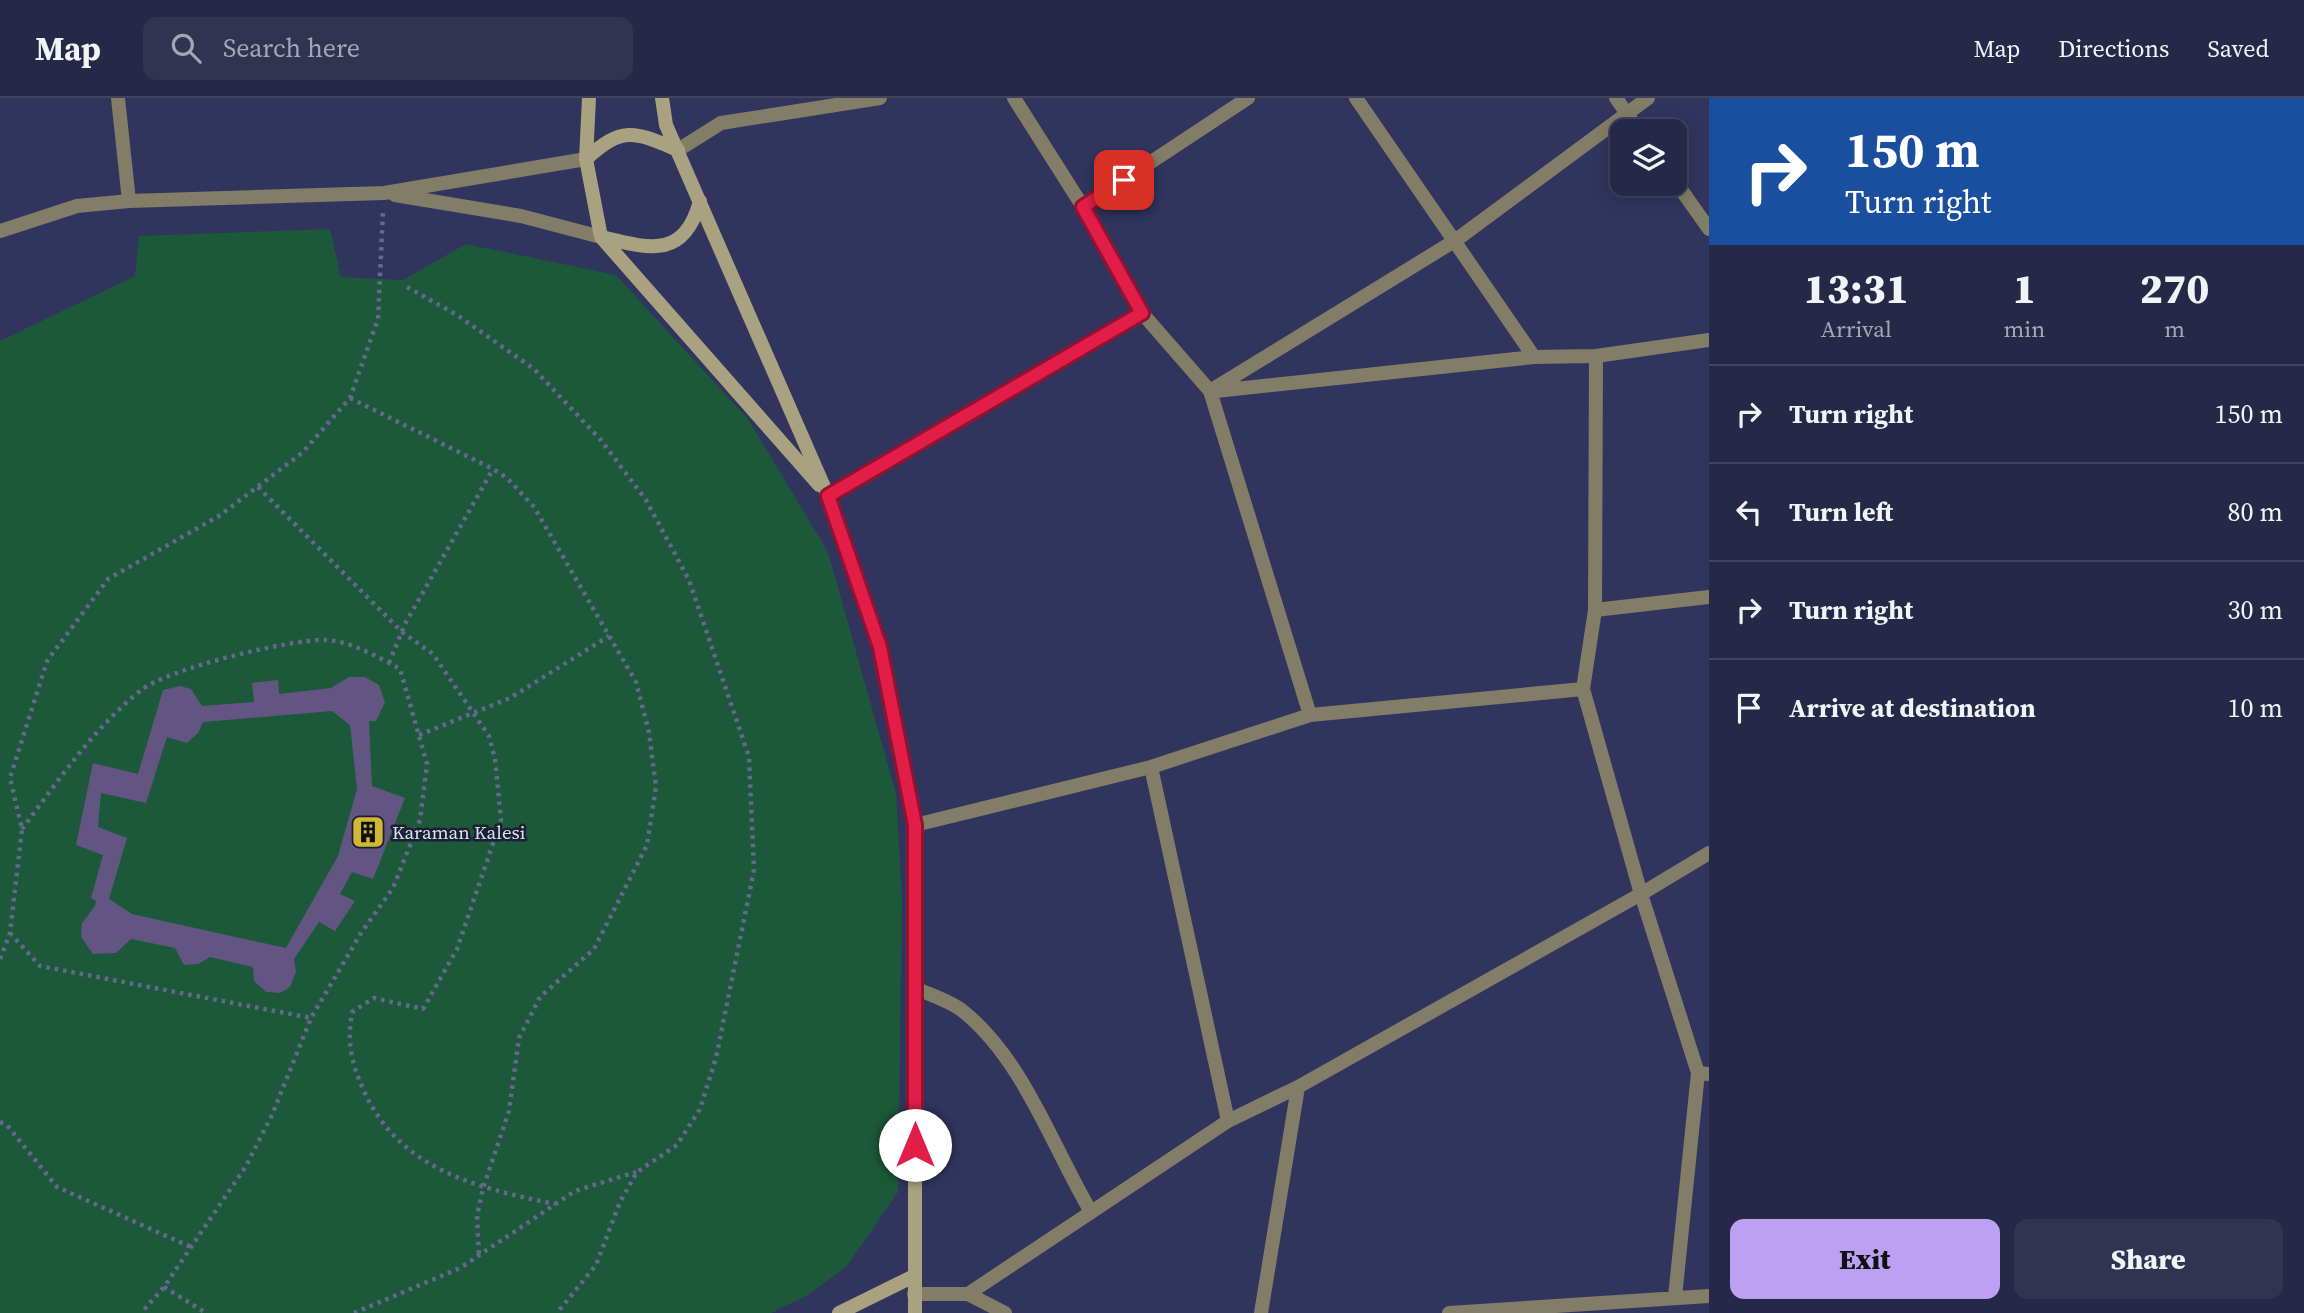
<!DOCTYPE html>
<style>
body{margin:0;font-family:"Source Serif 4",serif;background:#313451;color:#f1f3f6;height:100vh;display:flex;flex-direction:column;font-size:26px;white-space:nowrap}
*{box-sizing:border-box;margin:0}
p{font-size:23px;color:#a3a6b3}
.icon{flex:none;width:38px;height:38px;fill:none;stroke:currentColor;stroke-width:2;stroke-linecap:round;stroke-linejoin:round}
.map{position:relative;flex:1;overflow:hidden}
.drawer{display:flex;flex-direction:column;background:#252846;width:595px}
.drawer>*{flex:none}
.guide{background:#1a4fa0;color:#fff;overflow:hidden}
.tools{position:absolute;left:1610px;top:21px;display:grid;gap:14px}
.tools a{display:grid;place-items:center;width:77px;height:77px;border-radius:14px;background:#252846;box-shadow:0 4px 18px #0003,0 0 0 2px #42445f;font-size:35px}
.pin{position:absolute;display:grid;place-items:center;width:60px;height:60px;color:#fff;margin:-30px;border-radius:14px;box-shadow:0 4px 10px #0006}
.me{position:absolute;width:77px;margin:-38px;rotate:0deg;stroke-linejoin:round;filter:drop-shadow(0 0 5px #0008)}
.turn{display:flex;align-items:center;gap:24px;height:147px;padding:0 21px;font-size:32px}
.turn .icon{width:91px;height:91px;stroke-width:2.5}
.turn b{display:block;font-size:49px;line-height:60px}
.eta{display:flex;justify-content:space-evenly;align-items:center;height:119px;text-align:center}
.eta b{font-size:42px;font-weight:800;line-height:49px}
.cta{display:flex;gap:14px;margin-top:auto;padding:14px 21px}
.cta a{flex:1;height:80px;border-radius:14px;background:#bca0f2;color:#111;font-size:28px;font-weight:800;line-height:80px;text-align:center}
.cta a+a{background:#313451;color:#f1f3f6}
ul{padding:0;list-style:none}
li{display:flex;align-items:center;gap:21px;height:98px;padding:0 21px;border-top:2px solid #42445f}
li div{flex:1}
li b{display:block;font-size:26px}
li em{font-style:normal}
header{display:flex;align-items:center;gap:42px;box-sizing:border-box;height:98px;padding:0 35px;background:#252846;border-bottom:2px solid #42445f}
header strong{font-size:33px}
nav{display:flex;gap:38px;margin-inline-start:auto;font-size:24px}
.search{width:490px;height:63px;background:#313451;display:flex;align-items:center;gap:18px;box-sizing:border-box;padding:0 24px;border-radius:14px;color:#a3a6b3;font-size:26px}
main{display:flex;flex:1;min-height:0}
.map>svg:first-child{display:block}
</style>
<header>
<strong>Map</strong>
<div class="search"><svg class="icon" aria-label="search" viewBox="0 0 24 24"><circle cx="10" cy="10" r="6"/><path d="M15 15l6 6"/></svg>Search here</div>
<nav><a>Map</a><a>Directions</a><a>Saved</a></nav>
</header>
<main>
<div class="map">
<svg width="1709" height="1215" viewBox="0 0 1709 1215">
<rect width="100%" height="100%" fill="#31355e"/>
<path fill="#1b593a" d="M330 131 341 179 403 182 466 146 616 177 748 321 828 454 896 696 902 800 898 1094 847 1168 808 1197 771 1215H0V243L135 178 139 138Z"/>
<path fill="#635582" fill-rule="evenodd" d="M349 579H365L379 587 385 604 376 623H369L372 688 405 700 373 781 352 774 340 796 355 803 335 833 319 824 294 861 296 874 290 889 280 895 266 894 254 883 253 869 210 859 198 866 184 867 175 850 131 841 116 855 93 856 81 839 82 825 95 808 96 803 91 800 103 757 76 747 93 665 138 676 163 592 180 588 191 591 202 608 254 604 252 585 278 582 279 596 331 590ZM332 613 350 627 357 691 338 758 286 850 132 816 109 801 127 740 98 729 101 695 146 705 167 639 187 645 198 635 203 624Z"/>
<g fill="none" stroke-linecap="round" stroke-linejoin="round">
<path stroke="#64688d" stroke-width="4.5" stroke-dasharray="3.5 5" stroke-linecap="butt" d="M407 189 457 217 534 271 600 341 646 402 689 482 749 659 754 772 716 960 700 1011 677 1047 637 1074 620 1104 596 1167 557 1215
M350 300 493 371 507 380 534 409 636 584 649 634 656 689 647 747 594 851 540 899 519 940 509 1013 483 1090 477 1118 479 1157
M258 389 402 534 433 556 489 638 495 661 501 722 457 851 423 911 374 900 352 914C347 943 351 964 363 991 399 1072 477 1090 555 1106
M389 565 405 526 493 371
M419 637 510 600 609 538
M22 731C58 683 93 631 140 593 166 571 290 541 325 542 351 543 378 559 400 571L427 666 420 722 393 790 361 835 311 920 272 1017 246 1068 164 1189 141 1215
M10 835 40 868 311 920
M0 861 10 835 22 731 10 680 47 563 108 481 219 418 302 355 350 300 378 221 383 113
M0 1024 7 1027 57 1089 191 1149
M164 1189 206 1215
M354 1215 460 1170 575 1093 636 1074"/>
<path stroke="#817d67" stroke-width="14" d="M915 890C930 897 951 903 964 914 1024 963 1052 1048 1091 1114"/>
<path stroke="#817d67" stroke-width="14" d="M118 0 129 103
M1014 0 1083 109 1142 215 1210 293 1310 617
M1356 0 1534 259
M1616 0 1639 33
M678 52 721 25 880 0
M1675 83 1709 131
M1083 109 1248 0
M1596 258 1595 512 1583 591 1641 796 1698 975
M1210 293 1456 142 1648 0
M1216 293 1534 259 1596 258 1709 242
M828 398 1142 215
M1595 512 1709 499
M1151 669 1228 1023
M915 727 1151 669 1310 617 1583 591
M914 1196H968L1005 1215
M968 1196 1228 1023 1298 989 1641 796 1709 755
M1675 1199 1698 975 1709 976
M1261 1215 1298 989
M1449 1215 1709 1198"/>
<path stroke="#817d67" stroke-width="14" d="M395 97 521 118 601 139
M0 133 77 108 129 103 384 95 586 61"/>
<path stroke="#a9a280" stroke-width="14" d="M589 0 586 61 601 139 819 387
M662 0 666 27 828 398 880 549 915 727V1215
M586 61C623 27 635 34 678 52
M601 139C651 151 684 161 700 103
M839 1215 914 1178"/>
</g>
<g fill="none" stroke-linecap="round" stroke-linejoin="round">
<defs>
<path id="route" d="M915 1047V727L880 549 828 398 1142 215 1083 109 1124 82"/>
</defs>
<use href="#route" stroke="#92132f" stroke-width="18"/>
<use href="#route" stroke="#e11d48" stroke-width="12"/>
</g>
<defs>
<symbol id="building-square" viewBox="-11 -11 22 22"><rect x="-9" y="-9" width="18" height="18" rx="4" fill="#d0b736" stroke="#1c1f31"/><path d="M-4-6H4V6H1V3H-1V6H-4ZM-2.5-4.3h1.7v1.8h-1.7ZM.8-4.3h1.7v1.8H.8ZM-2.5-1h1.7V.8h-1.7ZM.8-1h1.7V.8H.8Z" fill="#111"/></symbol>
</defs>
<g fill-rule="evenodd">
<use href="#building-square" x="349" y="715" width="38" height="38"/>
</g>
<g text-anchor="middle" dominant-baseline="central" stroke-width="5" stroke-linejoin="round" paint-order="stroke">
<g font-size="19" fill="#dbdff9" stroke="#1c1f31" text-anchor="start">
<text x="392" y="734">Karaman Kalesi</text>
</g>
</g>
</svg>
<div class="tools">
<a><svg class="icon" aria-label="layers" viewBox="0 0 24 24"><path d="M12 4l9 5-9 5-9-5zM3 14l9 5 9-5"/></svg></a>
</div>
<div class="pin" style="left:1124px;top:82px;background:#d93025"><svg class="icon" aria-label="arrive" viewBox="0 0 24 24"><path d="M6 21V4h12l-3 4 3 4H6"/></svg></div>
<svg class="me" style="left:915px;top:1047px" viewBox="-20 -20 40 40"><circle r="19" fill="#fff"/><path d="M0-13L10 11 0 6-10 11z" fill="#e11d48"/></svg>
</div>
<section class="drawer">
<div class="guide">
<div class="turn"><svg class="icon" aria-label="right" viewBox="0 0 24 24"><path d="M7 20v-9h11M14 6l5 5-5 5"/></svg><div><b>150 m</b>Turn right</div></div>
</div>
<div class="eta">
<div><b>13:31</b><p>Arrival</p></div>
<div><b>1</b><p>min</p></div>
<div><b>270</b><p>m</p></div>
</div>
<ul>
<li><svg class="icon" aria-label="right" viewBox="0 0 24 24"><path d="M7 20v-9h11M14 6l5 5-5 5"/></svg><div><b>Turn right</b></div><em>150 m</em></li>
<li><svg class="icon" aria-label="left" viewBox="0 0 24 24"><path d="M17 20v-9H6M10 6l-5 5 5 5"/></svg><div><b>Turn left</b></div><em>80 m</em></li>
<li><svg class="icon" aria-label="right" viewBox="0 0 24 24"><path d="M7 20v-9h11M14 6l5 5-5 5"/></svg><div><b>Turn right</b></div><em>30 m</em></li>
<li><svg class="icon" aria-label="arrive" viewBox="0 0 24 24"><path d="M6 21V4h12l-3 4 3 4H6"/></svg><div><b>Arrive at destination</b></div><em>10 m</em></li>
</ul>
<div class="cta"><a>Exit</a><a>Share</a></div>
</section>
</main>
